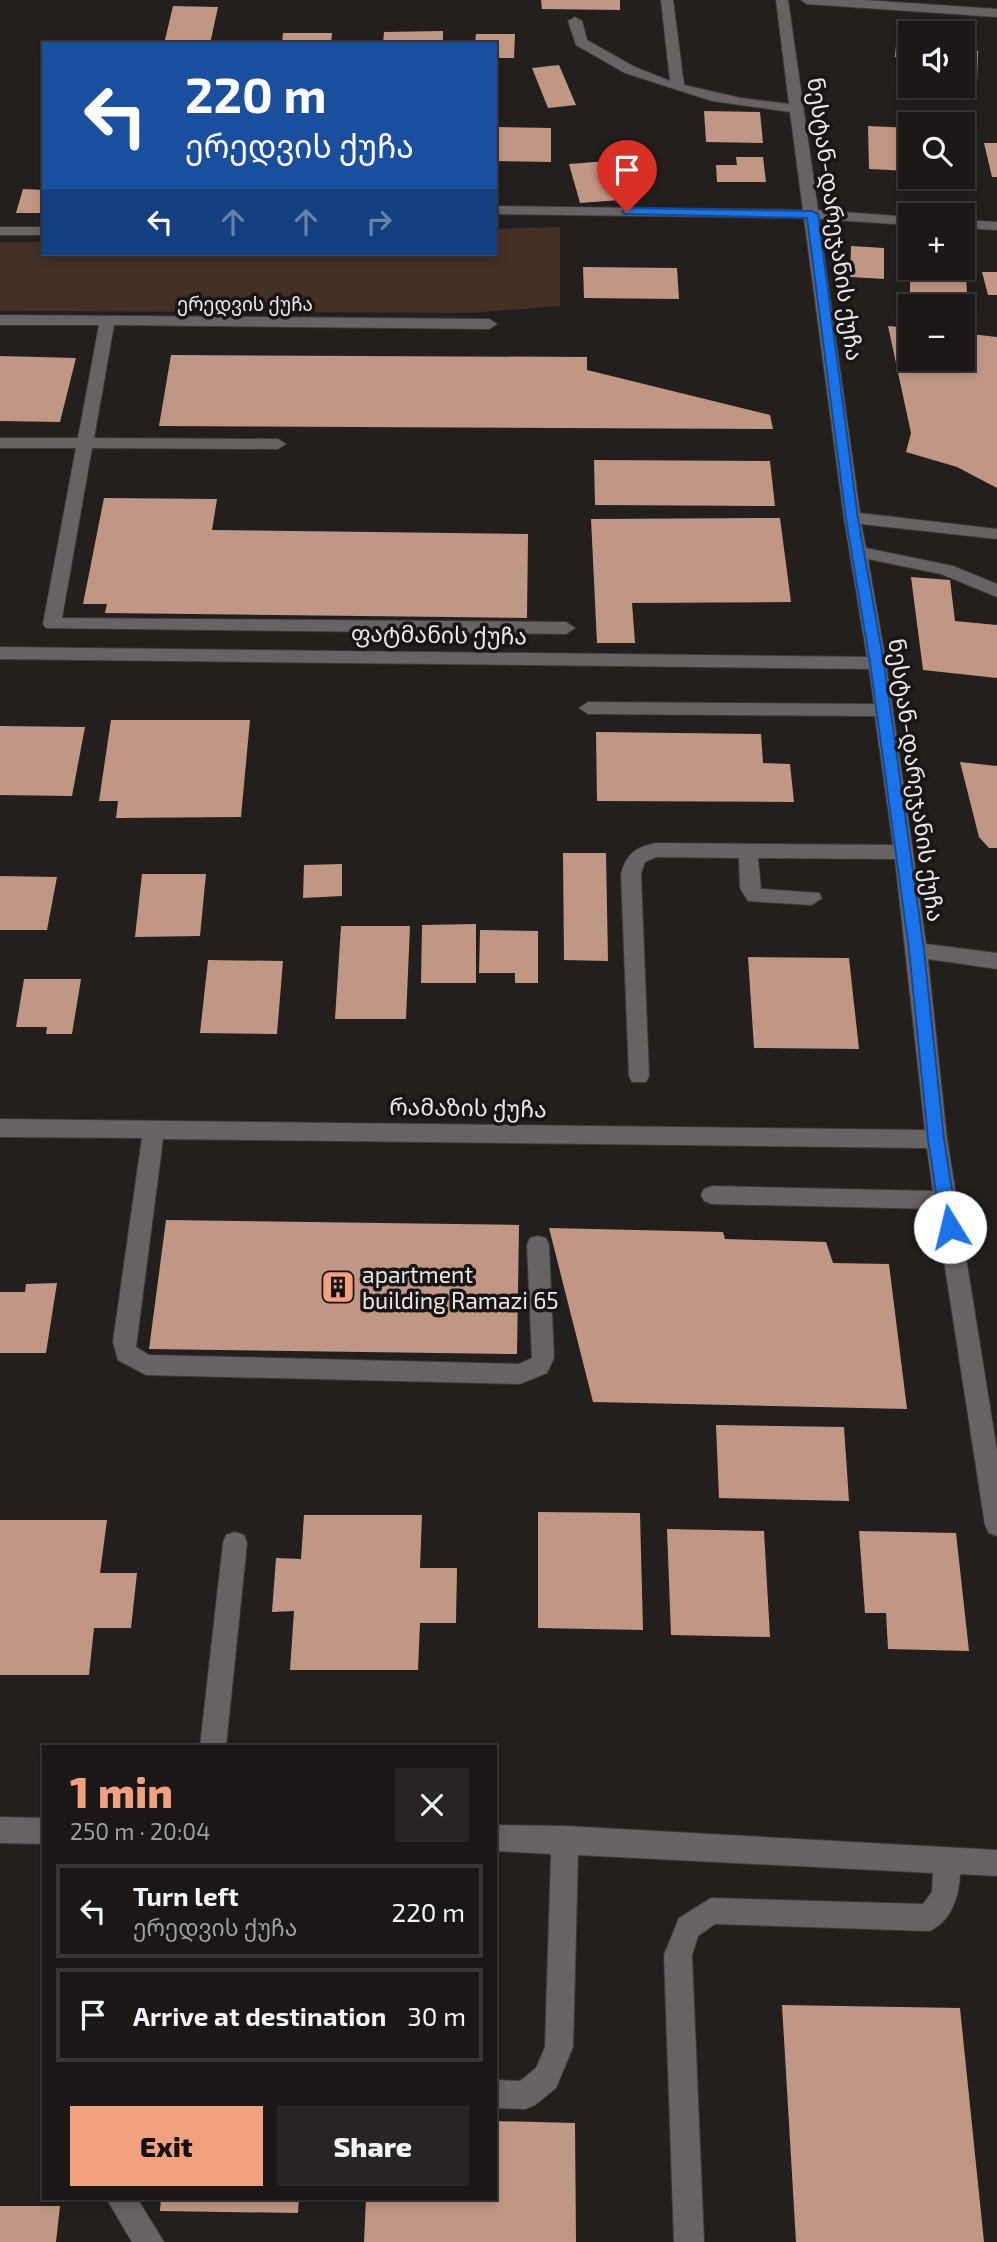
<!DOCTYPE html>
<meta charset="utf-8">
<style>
body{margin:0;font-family:"Exo 2","Noto Sans Georgian",sans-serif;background:#272423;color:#f1f3f6;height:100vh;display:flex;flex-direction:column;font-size:26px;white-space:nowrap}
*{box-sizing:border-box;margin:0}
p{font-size:23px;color:#9f9fa1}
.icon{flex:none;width:38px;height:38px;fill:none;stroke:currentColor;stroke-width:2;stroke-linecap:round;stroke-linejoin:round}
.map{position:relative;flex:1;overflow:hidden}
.drawer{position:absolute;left:42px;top:1745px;width:455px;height:455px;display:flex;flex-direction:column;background:#1a1716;border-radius:0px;box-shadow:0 4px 10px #0003,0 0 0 2px #383635}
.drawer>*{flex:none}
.banner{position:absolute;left:42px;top:42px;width:455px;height:214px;border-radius:0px;box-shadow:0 4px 10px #0003,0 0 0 2px #383635;background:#1a4fa0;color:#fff;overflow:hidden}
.controls{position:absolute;left:898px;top:21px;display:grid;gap:14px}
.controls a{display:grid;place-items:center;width:77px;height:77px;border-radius:0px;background:#1a1716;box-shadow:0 4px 10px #0003,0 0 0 2px #383635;font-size:35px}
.pin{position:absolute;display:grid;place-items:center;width:60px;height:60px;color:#fff;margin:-72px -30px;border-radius:50% 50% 50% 0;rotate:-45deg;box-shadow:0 0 7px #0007}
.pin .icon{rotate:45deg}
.me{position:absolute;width:77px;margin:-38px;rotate:351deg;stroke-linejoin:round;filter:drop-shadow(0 0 5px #0008)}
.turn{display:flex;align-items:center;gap:24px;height:147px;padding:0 28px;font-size:32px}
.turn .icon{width:91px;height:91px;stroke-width:2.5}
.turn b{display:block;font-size:49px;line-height:60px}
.lanes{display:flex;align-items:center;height:66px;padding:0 28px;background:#0003;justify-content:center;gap:35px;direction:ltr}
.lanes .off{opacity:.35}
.round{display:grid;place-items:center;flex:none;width:74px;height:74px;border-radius:0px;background:#272423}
.headline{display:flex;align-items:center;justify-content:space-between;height:119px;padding:0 28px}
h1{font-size:42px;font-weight:800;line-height:52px;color:#f1a17d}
.button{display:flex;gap:14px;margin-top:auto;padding:14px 28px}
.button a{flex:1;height:80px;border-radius:0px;background:#f1a17d;color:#111;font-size:28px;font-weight:800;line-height:80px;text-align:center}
.button a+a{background:#272423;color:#f1f3f6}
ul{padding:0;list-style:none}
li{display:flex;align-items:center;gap:21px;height:94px;margin:0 14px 10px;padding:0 14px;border:4px solid #383635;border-radius:0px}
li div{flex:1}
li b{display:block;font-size:26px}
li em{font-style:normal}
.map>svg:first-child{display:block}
</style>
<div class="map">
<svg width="997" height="2242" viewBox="0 0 997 2242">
<rect width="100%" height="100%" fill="#221f1d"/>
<path fill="#442f25" d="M560 227V306L468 313 0 311V242H44V254H495V229Z"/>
<path fill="#c09785" d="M541 0H620V10L542 9Z
M173 6 218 7 210 44H164Z
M443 31V44H383L384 32Z
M283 33H332L331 44H282Z
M476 34H515L514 58H495V44H475Z
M896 45 910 46V59L895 57Z
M962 50 978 51 977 83 962 82Z
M559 65 576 105 548 108 532 68Z
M704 111 760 112 763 143 706 142Z
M868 126 910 128V171L869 169Z
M495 127 551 128V162L495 161Z
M984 143H997V177H992Z
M736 157H763L766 182H717L716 165H737Z
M621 160 633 199 580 203 569 164Z
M23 189 44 190V213H16Z
M851 246 884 248V279L850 277Z
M583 267 677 268 679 299 584 298Z
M982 272H997V295H988Z
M910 273 966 277 968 309 910 305Z
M888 326 910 328V359H962V333L997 337V488L957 467 906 452 911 433Z
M171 355 587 357V370L770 415 773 429 159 426Z
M0 356 76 358 60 422 0 421Z
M594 460 770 461 775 506 595 505Z
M104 498 217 499 212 530 528 534 527 618 105 613 107 604H83Z
M780 518 791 602 632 603 635 643H597L591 519Z
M911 577 950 580 955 621 997 625V678L923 670Z
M111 720H250L241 817 116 818 118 801H99Z
M0 726 85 727 72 796 0 795Z
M596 732 761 734 763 763 790 764 794 802 597 801Z
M960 762 997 766V848H989L979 837Z
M563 853H606L608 961 564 960Z
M342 864V896L303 898 304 865Z
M142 874H206L200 936 135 937Z
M0 876 57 877 47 930H0Z
M476 924V983H421L422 925Z
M341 926H410L406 1019H335Z
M480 930 538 931V983H515V973H479Z
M748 957 849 958 859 1049 754 1048Z
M208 960 283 961 277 1034 200 1033Z
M24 979H81L72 1034H46L47 1027H16Z
M166 1220 519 1225 517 1354 149 1349Z
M549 1228 723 1232 725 1239 826 1242 833 1263 889 1264 907 1409 593 1402Z
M57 1283 46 1353H0V1292H25L26 1284Z
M716 1425 844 1427 849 1501 719 1498Z
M538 1512 640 1513 643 1630 538 1628Z
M304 1515H422L420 1568H457L456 1623H420L418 1670H290L294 1611 272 1612 276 1558 301 1559Z
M0 1520H107L100 1573H137L131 1628H94L89 1675H0Z
M667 1529 764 1531 770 1637 671 1635Z
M859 1531 956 1533 969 1651 888 1649 886 1613H865Z
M782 2005 960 2008 984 2242H796Z
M495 2121 575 2123 576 2242H364L366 2198H495Z
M161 2198H299L298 2213 160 2211Z
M0 2206H60L56 2242H0Z"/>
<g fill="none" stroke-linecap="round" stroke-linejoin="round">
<defs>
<path id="minor" d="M661 0H673L684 85 741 98 789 104 776 0H788L818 210 910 217V225L819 219 860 513 997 529V539L861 524 866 548 953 566 997 584V597L941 574 868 559 886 663 926 944 997 953V969L928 959 947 1139 997 1451V1536L989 1533 985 1525 936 1209 712 1204 704 1201 701 1195 704 1189 712 1186 933 1191 927 1148 163 1139 136 1347 149 1355 519 1364 532 1358 527 1245 530 1238 538 1236 546 1238 549 1245 554 1358 547 1373 520 1384 146 1375 118 1360 113 1342 142 1138 0 1137V1119L925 1130 895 859 758 858 761 889 819 893 822 898 812 905 748 901 740 888 739 858 656 857 645 862 641 874 649 1076 646 1082H632L629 1076 621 874C626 854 636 847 656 843L893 845 875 716 588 714 579 708 588 702 874 704 869 669 0 659V647L867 657 844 518 804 218 495 214V206L803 210 790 112 712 101 625 73 576 45 568 21 575 17 582 21 587 40 635 67 670 81Z
M801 0H864L997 9V17L807 4Z
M962 220 997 222V230L962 228Z
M0 227H44V235H0Z
M0 315 489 319 497 324 489 329 114 325 94 438 278 439 286 444 278 449 92 448 62 618 566 622 575 628 566 634 46 628 43 624 76 448H0V438H78L99 325H0Z
M235 1532 244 1535 247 1543 226 1746H200L223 1543 226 1535Z
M0 1817 44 1818V1844L0 1843Z
M495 1825 565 1826 997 1850V1876L960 1874C959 1897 951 1922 929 1931L715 1924 698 1936 692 1955 704 2242H674L664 1955 679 1918 711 1898 923 1904 932 1892 933 1873 578 1855 573 2047 556 2088 535 2105 525 2109 495 2108V2080L520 2081 536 2068 545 2047 551 1854 495 1851Z
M106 2198H137L164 2242H132Z"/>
</defs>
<use href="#minor" stroke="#3c3a39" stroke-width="2"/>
<use href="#minor" fill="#676362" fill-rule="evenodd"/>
</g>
<path fill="#1a73e8" stroke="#114b97" stroke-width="2" d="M627 208 812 211 818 214 858 519 884 663 924 950 944 1139 958 1227 950 1234 941 1227 928 1139 909 950 870 663 846 519 807 218 624 214 622 212Z"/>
<defs>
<symbol id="building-square" viewBox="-11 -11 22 22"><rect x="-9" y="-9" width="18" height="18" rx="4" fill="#f1a17d" stroke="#181514"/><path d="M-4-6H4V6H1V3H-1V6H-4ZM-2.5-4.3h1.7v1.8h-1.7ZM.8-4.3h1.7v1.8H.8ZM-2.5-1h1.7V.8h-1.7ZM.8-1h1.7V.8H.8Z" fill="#111"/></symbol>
</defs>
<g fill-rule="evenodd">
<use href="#building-square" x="319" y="1268" width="38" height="38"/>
</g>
<g text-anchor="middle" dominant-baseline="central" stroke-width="7" stroke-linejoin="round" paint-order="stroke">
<g font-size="19" fill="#eae8e7" stroke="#181514">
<text x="245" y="303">ერედვის ქუჩა</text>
</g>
<g font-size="23" fill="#eae8e7" stroke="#181514">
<text transform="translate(836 219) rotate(82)">ნესტან-დარეჯანის ქუჩა</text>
<text transform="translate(439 634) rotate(1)">ფატმანის ქუჩა</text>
<text transform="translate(917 780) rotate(82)">ნესტან-დარეჯანის ქუჩა</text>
<text transform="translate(468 1107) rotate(1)">რამაზის ქუჩა</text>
</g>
<g font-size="23" fill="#eae8e7" stroke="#181514" text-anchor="start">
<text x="362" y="1274">apartment<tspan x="362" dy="26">building Ramazi 65</tspan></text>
</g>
</g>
</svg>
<div class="controls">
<a><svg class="icon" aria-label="sound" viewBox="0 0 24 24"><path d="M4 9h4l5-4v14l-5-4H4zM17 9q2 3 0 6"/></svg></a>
<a><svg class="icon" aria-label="search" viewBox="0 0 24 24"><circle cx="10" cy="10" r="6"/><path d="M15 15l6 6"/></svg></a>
<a>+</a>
<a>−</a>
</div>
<div class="pin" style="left:627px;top:212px;background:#d93025"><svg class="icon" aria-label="arrive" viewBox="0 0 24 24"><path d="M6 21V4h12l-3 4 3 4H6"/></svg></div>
<svg class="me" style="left:950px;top:1227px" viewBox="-20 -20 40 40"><circle r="19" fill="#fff"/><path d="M0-13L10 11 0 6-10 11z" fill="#1a73e8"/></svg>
<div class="banner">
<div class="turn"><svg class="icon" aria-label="left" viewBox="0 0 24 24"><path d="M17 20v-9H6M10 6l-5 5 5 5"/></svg><div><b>220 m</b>ერედვის ქუჩა</div></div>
<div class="lanes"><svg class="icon" aria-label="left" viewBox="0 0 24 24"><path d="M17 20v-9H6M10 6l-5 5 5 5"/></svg><svg class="icon off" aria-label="ahead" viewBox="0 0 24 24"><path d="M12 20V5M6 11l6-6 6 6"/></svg><svg class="icon off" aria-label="ahead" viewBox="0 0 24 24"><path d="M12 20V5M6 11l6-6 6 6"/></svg><svg class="icon off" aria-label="right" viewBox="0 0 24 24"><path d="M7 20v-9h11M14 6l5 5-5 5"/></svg></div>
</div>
<section class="drawer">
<div class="headline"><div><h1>1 min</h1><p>250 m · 20:04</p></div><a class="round"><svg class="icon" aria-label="close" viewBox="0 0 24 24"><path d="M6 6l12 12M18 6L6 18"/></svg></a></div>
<ul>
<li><svg class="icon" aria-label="left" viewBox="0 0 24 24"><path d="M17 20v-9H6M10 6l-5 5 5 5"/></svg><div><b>Turn left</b><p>ერედვის ქუჩა</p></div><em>220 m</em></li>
<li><svg class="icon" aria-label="arrive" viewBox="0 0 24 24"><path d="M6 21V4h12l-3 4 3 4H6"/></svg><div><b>Arrive at destination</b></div><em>30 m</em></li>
</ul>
<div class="button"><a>Exit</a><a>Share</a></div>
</section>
</div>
